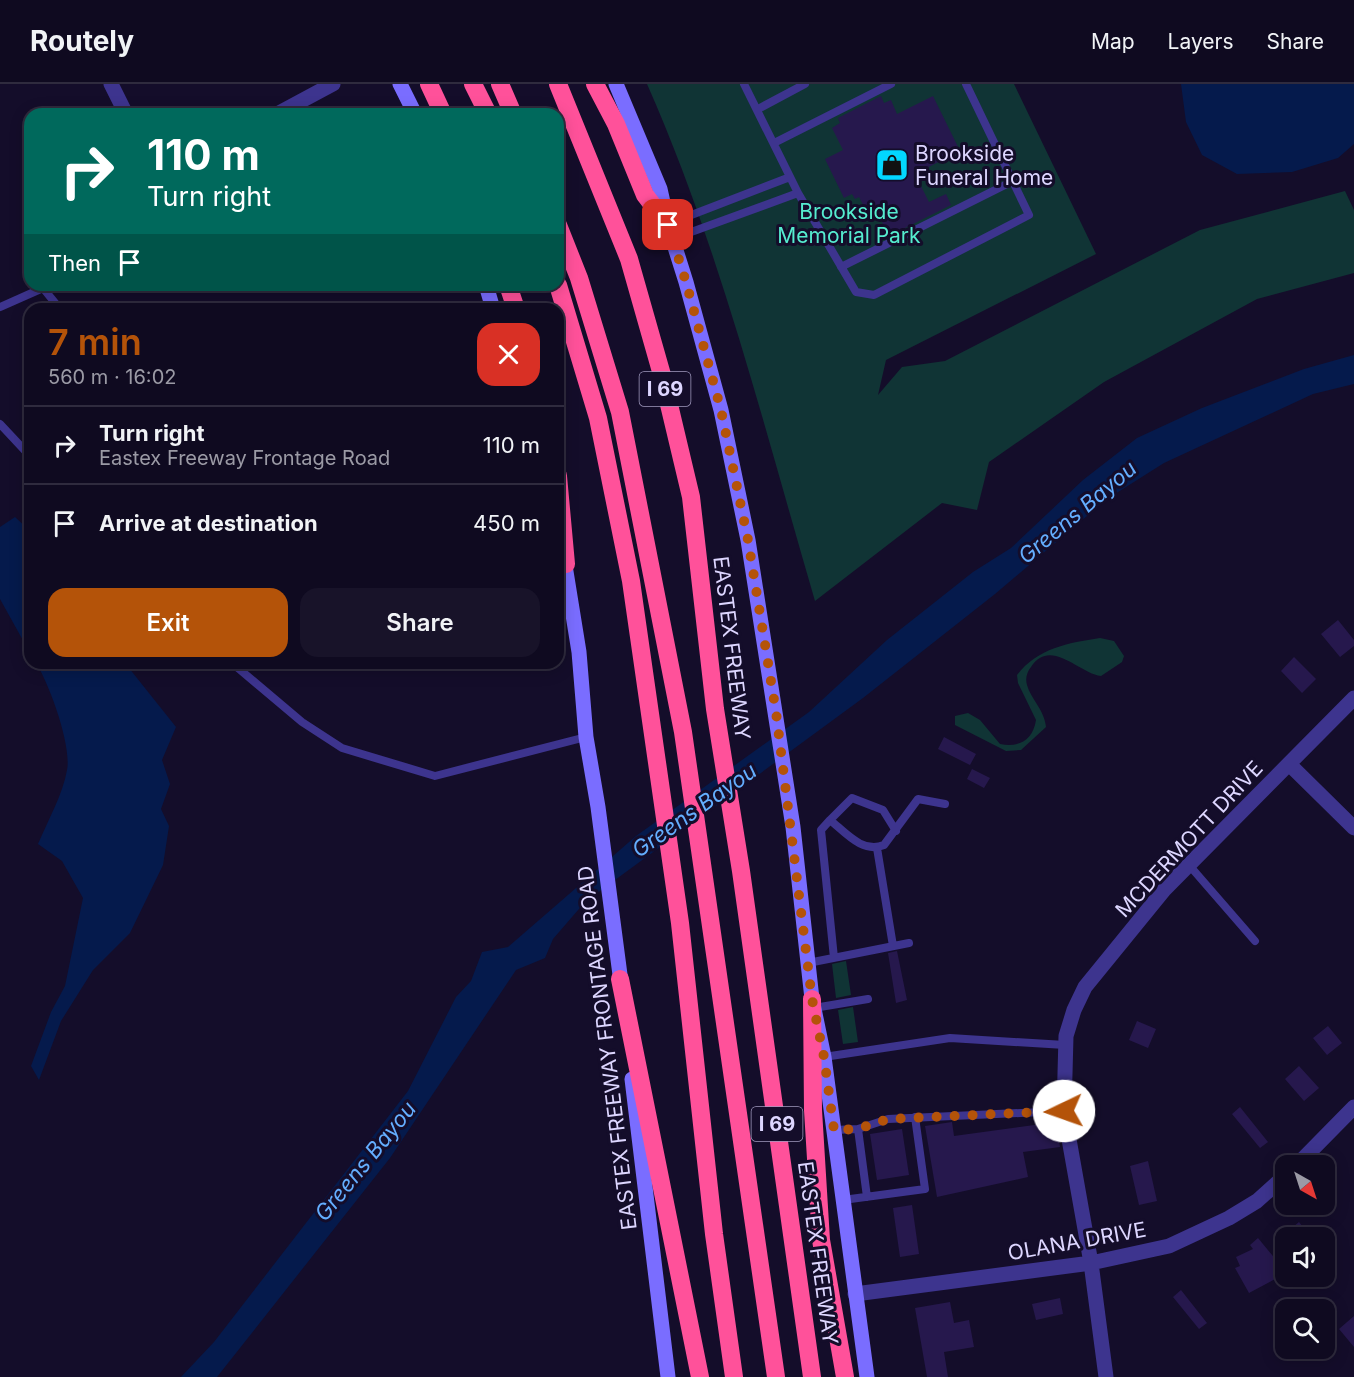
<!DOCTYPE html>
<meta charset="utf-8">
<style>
body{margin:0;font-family:Inter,sans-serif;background:#181329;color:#f1f3f6;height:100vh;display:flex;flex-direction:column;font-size:22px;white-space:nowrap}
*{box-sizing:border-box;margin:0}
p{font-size:20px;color:#9b9aa5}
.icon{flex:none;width:33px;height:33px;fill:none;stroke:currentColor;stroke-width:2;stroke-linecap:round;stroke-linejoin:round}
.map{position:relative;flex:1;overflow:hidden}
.side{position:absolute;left:24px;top:219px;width:540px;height:366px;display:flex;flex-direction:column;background:#0f0a20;border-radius:18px;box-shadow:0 3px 15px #0003,0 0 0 2px #2f2b3e}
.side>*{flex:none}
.guide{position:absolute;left:24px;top:24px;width:540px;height:183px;border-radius:18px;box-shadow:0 3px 15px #0003,0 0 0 2px #2f2b3e;background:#00695c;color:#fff;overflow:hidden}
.needle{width:39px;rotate:141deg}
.buttons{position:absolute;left:1275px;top:1071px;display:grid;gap:12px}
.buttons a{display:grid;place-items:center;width:60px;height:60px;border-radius:12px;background:#0f0a20;box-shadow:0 3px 15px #0003,0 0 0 2px #2f2b3e;font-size:30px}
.pin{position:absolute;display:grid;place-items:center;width:51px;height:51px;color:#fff;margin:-26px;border-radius:12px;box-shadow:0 3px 9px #0006}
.me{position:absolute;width:66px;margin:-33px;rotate:267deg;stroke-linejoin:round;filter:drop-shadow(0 0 4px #0008)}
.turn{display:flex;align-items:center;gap:21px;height:126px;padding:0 24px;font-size:27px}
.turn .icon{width:78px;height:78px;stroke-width:2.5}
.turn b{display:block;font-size:42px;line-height:51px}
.then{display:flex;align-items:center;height:57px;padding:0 24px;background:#0003;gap:12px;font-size:22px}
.round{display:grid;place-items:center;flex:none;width:63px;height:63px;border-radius:18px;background:#181329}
.summary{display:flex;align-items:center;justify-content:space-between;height:102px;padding:0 24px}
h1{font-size:36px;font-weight:600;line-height:45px;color:#b45309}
.button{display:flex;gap:12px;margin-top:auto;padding:12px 24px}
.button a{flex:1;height:69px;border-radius:18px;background:#b45309;color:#fff;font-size:24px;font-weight:600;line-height:69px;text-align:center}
.button a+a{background:#181329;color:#f1f3f6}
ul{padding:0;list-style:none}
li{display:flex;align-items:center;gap:18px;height:78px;padding:0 24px;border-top:2px solid #2f2b3e}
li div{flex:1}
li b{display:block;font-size:22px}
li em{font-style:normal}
header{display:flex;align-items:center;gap:36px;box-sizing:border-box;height:84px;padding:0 30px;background:#0f0a20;border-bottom:2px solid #2f2b3e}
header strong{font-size:28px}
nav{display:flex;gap:33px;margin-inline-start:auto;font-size:21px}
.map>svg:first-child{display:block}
</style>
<header>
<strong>Routely</strong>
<nav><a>Map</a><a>Layers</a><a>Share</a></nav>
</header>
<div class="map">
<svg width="1354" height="1293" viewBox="0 0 1354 1293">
<rect width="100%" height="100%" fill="#140d2a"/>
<path fill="#103435" d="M647 0H1014L1096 170 886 276 878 311 902 283 945 277 1200 146 1345 107 1354 126V189L1257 215 1104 298 989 378 977 426 942 419 815 517C764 343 720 165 647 0Z
M1100 554 1114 557 1124 572 1122 578 1101 592C1079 589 1050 553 1031 583 1027 588 1025 594 1027 601 1031 615 1045 627 1046 643L1021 666 1006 667 955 641V632L968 629 980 636 1000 660C1019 664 1033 656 1036 636L1018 599 1017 591C1038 564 1068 559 1100 554Z
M846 877 851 911 836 914 832 880Z
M853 923 858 958 843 960 838 926Z"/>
<path fill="#051a4c" d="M1181 0H1354V60L1338 74 1292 88 1237 90 1202 71 1186 38Z
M1354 271V300L1313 310 1164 379 1107 415 995 510 863 614 585 818 553 855 545 874 516 886 390 1074 217 1293H181L214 1258 408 1007 456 913 471 897 482 868 508 863 636 752 809 628 887 556 973 488 1011 464 1083 396 1137 354 1202 324 1304 285Z
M15 433 30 447V569L0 515V443Z
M36 579H125L176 643 162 676 170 700 161 725 169 742 163 781 130 849 93 886 61 937 39 996 31 982 51 928 65 902 83 814 62 777 38 760C48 736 63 710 67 686 72 662 49 599 36 579Z"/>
<path fill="#26184d" d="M881 12 884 19 891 16 897 30 933 12 960 67 915 90 929 118 946 110 951 121 889 152 879 132 871 136 859 113 855 115 852 110 844 114 825 75 843 66 832 44 840 39 838 34Z
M1338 536 1354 556V562L1340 573 1321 550Z
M1294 573 1316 595 1302 609 1281 587Z
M944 653 976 670 970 681 938 665Z
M972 685 990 694 984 704 967 695Z
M897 867 907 916 896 919 888 869Z
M1137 937 1156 945 1148 964 1129 956Z
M1328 942 1342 959 1327 971 1313 954Z
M1299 982 1319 1004 1304 1017 1285 995Z
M1240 1023 1268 1058 1260 1064 1232 1030Z
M952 1038 954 1052 1056 1038 1060 1063 1023 1068 1028 1093 937 1113 925 1042Z
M902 1045 909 1091 877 1096 870 1050Z
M1148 1077 1157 1117 1139 1121 1130 1082Z
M912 1121 919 1170 900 1173 893 1124Z
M1299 1138 1311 1154H1280Z
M1258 1154 1286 1188V1192L1290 1193 1281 1200 1277 1194 1249 1209 1235 1184 1240 1182 1236 1173 1253 1165 1250 1161Z
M1181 1206 1207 1239 1199 1245 1173 1213Z
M1060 1214 1063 1230 1036 1236 1032 1220Z
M950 1218 954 1239 969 1236 974 1263 944 1268 948 1293H927L915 1224Z
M1354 1232V1263L1339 1245Z"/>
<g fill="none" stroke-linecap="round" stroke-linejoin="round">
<path stroke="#3d348e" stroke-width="8" d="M744 0 798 109 856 208 874 211 1029 131 966 0
M758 25 805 0
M774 59 891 0
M668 140 790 93
M672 155 798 109
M841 183 1013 97
M0 223 43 204 60 225
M0 340 30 372
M232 579 302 638 342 664 435 692 586 653
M830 736 852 714 883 726 896 747
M877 764 893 862
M1189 781 1255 857
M834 874 821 746 830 736C846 749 863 770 884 761L918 715 945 720
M808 879 909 859
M814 924 868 915
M824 973 950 954 1065 961
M858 1045 867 1113
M834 1046 858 1045 888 1035 1064 1027
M843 1116 925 1105 915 1033"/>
<path stroke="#3d348e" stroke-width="15" d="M111 0 126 30
M277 30 333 0
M1289 680 1354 744
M1296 1082 1354 1023
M855 1210 1091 1179 1169 1162 1229 1134 1257 1117 1286 1091
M1106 1293 1091 1179 1064 1027 1066 952 1074 926 1085 903 1164 806 1354 614"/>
<path stroke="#7a6dff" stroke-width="15" d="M400 0 415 30
M616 0 660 105 668 141 686 198 721 326 748 456 793 743 812 915 824 973 867 1293
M486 201 493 225
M563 469 579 568 586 653 598 723 622 906
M632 995 668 1293"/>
<path stroke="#ff519a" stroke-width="18" d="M429 0 443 30
M473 0 488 30
M500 0 513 30
M558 0 629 175 662 291 691 413 715 625 741 787 812 1293
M595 0 616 40 645 111 668 141
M558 141 579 194 620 328 683 648 776 1293
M508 201 516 225
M558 201 598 334 631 497 680 839 714 1150 734 1293
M558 392 566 480
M620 895 700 1293
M812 915 813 1026 821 1156 845 1293"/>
</g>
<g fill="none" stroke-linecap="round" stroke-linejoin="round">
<path stroke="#b45309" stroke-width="10" stroke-dasharray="0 18" d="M668 141 686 198 721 326 748 456 776 628 812 915 824 973 834 1046 858 1045 888 1035 1064 1027"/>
</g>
<defs>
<symbol id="shop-square" viewBox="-11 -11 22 22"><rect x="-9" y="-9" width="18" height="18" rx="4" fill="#02d7ff" stroke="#140d2a"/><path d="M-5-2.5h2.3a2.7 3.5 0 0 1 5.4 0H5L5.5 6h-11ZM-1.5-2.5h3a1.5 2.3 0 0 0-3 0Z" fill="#111"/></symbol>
</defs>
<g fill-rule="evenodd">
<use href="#shop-square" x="873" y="62" width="38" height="38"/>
</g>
<g text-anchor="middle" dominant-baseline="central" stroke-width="6" stroke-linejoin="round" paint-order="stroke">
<g fill="#140d2a" stroke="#a19abf" stroke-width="1.5">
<rect x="639.5" y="288" width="51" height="34" rx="4.5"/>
<rect x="751.5" y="1023" width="51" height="34" rx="4.5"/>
</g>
<g font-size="20" font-weight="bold" fill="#ddd6ff">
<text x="665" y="305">I 69</text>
<text x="777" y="1040">I 69</text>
</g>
<g font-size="21" fill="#ddd6ff" stroke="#140d2a" text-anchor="start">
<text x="915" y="69">Brookside<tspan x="915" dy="24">Funeral Home</tspan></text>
</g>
<g font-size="21" fill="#55eccf" stroke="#140d2a">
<text x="849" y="127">Brookside<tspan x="849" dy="24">Memorial Park</tspan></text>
</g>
<g font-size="21" fill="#ddd6ff" stroke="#140d2a">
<text transform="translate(732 564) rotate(83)">EASTEX FREEWAY</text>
<text transform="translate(1189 755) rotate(-47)">MCDERMOTT DRIVE</text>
<text transform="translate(607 964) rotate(-97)">EASTEX FREEWAY FRONTAGE ROAD</text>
<text transform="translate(1077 1157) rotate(-10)">OLANA DRIVE</text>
<text transform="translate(818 1169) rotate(82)">EASTEX FREEWAY</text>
</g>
<g font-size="22" font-style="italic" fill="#64aeff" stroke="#140d2a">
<text transform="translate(1077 428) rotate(-40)">Greens Bayou</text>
<text transform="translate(694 726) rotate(-35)">Greens Bayou</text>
<text transform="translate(365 1077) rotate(-51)">Greens Bayou</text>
</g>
</g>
</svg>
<div class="buttons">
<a><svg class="needle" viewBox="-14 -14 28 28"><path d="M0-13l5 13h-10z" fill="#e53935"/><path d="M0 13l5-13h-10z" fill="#9b9aa5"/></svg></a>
<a><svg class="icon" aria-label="sound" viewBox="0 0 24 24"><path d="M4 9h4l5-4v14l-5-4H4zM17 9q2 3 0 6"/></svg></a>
<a><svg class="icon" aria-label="search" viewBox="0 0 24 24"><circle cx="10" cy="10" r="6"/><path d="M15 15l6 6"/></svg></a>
</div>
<div class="pin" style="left:668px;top:141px;background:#d93025"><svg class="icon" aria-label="arrive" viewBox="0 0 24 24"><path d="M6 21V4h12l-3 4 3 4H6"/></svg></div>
<svg class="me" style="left:1064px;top:1027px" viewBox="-20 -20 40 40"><circle r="19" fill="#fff"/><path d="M0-13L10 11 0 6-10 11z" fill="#b45309"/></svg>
<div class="guide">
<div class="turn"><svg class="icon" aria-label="right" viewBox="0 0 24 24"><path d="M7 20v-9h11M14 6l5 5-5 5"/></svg><div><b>110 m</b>Turn right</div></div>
<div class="then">Then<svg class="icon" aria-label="arrive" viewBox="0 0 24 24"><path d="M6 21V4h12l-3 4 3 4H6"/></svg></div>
</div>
<section class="side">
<div class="summary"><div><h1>7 min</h1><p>560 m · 16:02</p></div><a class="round" style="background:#d93025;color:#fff"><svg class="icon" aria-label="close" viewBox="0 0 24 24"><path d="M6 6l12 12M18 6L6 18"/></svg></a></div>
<ul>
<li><svg class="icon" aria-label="right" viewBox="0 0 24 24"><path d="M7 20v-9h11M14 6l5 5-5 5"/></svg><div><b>Turn right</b><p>Eastex Freeway Frontage Road</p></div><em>110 m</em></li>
<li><svg class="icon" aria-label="arrive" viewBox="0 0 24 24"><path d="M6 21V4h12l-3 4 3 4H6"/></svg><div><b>Arrive at destination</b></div><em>450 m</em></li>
</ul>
<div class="button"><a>Exit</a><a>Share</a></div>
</section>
</div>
